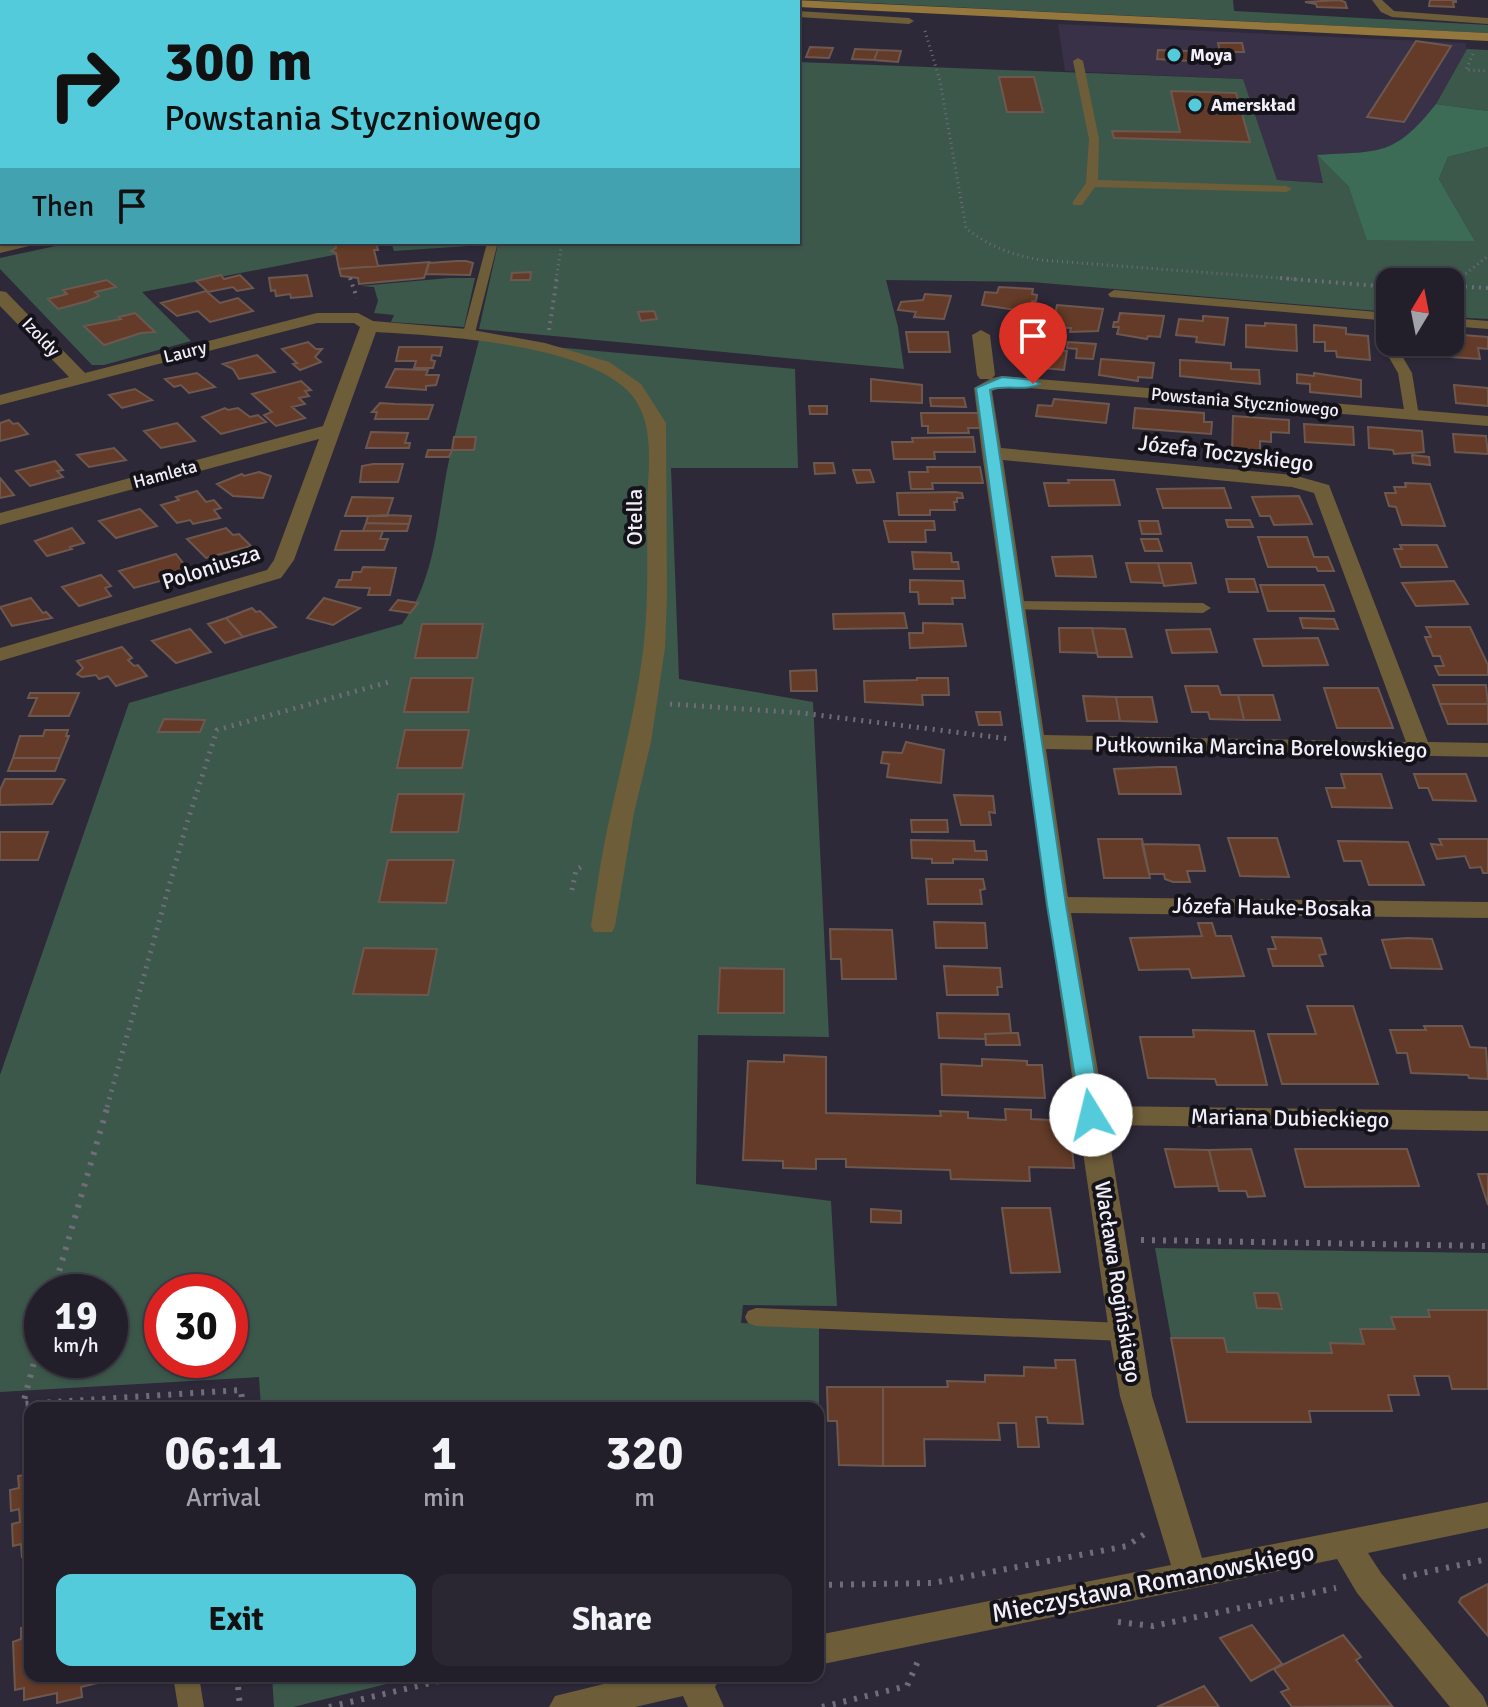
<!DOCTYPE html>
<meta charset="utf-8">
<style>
body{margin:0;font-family:Signika,sans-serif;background:#2a2733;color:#f1f3f6;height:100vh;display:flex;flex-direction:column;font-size:30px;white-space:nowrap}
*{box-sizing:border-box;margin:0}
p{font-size:26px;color:#a2a2a9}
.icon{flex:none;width:44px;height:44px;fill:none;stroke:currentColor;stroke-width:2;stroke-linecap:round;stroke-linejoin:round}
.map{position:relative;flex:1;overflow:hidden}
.panel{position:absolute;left:24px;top:1402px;width:800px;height:280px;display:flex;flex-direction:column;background:#221f2b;border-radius:16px;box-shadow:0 2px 6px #0004,0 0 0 2px #3f3d47}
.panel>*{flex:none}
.banner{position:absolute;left:0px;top:0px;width:800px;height:244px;box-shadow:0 2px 6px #0004,0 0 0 2px #3f3d47;background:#53cbdb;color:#111;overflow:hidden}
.needle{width:52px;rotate:10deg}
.tools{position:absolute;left:1376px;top:268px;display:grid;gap:16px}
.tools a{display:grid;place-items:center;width:88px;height:88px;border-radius:16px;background:#221f2b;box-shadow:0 2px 6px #0004,0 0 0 2px #3f3d47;font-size:40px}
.speed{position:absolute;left:24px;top:1274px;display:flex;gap:16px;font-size:40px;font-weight:700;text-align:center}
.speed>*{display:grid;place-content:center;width:104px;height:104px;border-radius:50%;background:#221f2b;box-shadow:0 2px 6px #0004,0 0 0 2px #3f3d47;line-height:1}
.speed small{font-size:20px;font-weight:400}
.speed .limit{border:12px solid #d22;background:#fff;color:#111}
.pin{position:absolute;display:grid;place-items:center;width:68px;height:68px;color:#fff;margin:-82px -34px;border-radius:50% 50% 50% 0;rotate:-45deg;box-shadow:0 0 8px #0007}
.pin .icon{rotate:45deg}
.me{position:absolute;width:88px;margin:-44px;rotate:351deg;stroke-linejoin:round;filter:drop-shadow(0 0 6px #0008)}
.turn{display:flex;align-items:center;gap:28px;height:168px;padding:0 32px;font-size:36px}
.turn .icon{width:104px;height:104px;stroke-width:2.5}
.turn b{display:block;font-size:56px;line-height:68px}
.then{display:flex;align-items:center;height:76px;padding:0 32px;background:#0003;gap:16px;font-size:30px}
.eta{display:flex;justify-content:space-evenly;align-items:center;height:136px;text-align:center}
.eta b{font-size:48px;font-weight:700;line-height:56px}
.action{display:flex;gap:16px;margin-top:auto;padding:16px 32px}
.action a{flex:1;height:92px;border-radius:16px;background:#53cbdb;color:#111;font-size:32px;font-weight:700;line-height:92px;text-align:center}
.action a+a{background:#2a2733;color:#f1f3f6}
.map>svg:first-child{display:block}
</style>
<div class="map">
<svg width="1488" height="1707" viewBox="0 0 1488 1707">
<rect width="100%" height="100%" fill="#2e2939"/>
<path fill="#393147" d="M1058 24 1465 43 1467 49 1436 104 1418 127 1399 143 1375 151 1318 156 1324 183 1277 180 1243 79 1065 71Z"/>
<path fill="#3c584b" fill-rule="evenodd" d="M807 0H1233L1234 11 1488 25V33Z
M1467 49 1488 50V111L1436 104Z
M798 62 1243 79 1277 180 1323 183 1317 155 1349 187 1475 241 1439 179 1448 157 1488 147V319L1450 317V282H1390V312L1031 282 886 280 898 327 904 369 479 329 498 244 394 251 391 242H798Z
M74 242H338L339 254 142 292 191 341 104 365H92L0 269V258Z
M449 278H475L464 327 391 322 394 315 374 313 378 301 374 287 360 286Z
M479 340 795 369 798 468H671L679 679 813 702 829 1037 698 1035 696 1184 831 1201 837 1306 743 1305 741 1323 819 1326V1578L818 1408H261L259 1377 0 1392V1075L129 703 402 624C437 577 437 516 449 460 458 420 469 380 479 340ZM42 1292H110V1360H42ZM162 1292H230V1360H162Z
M1155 1248 1488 1253V1310H1429L1430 1317H1392L1395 1329H1361L1364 1344 1330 1343 1332 1353 1227 1352 1171 1338Z
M272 1676H419L293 1707H274Z"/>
<path fill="#3c6c56" d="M1436 104 1488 111V147L1448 157 1439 179 1475 241 1367 240 1349 187 1317 155C1380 151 1394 157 1436 104Z"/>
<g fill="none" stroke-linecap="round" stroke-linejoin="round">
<path fill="#7ea2b3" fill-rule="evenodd" d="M311 0H323L318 2H306Z
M0 47H2V51H0Z"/>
</g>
<path fill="#643b28" stroke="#6c584f" stroke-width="2" d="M1339 0 1345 2 1347 8 1317 7 1316 4 1305 2Z
M1430 0H1456V2H1453L1454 7 1429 6Z
M1416 41 1451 46 1404 122 1367 117Z
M1218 43H1242L1244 52H1220Z
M810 47 833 48 829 58 806 57Z
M855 49 878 50 874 60 852 59Z
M878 50 901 51 898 62 874 60Z
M1158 50 1190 51V61L1157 59Z
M999 77H1034L1043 112H1007Z
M1171 91 1236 93 1250 142 1114 138 1112 131 1180 132Z
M335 242H376L378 250H374L378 266 339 269 336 253 331 251 336 248Z
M457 261H466L473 263 470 275 426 274 429 263Z
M429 262 424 278 359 284 358 278 341 276 339 269Z
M531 272 530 280H511L512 273Z
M221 275 224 279 240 275 253 288 237 291 233 287 208 292 196 281Z
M307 275 312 296 291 298 290 294 276 296 275 290 271 291 269 278Z
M107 280 116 287 95 292 99 296 88 301 58 309 48 299 67 294 63 290Z
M999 287 1033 289 1032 294 1037 295 1036 301H1032L1030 312 982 305 985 292 997 293Z
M206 291 220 303 238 298 253 311 210 322 198 311 177 316 161 303Z
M925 294 951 296 944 319 914 317 916 312 898 310 901 302 923 300Z
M1057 305 1103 309 1098 331 1070 332 1071 328 1052 327Z
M654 311 657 319 641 321 638 312Z
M135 313 155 332 141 333 104 345 84 326 121 319 119 317Z
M1120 313 1164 316 1160 337 1148 336 1147 339 1117 334 1119 327H1113L1114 322H1118Z
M1203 316 1228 318 1224 345 1196 342 1197 337 1176 335 1179 319 1203 321Z
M1265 323 1296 325 1297 351 1246 347V325L1265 326Z
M1314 325 1346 328V334L1368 336 1370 360 1337 357 1336 351H1325V342H1314Z
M906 332H948L950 352H909Z
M1450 334 1488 337V349L1478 348 1480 359 1421 355 1420 342H1450Z
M308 342 316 349H322L315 357 321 362 300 370 293 364 297 363 282 349Z
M1068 342 1096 344 1093 359 1076 358 1077 349 1067 348Z
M399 347H442L440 356 432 355 431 360 435 361 433 368H414L416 361H396Z
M1028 348 1067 351 1064 370 1032 367 1034 360 1026 359Z
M257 355 275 372 239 379 233 369 223 364Z
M1101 359 1154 363 1152 378 1138 377V381L1099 375Z
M1180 360 1231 363V369L1259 370 1260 384 1180 376Z
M395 369 428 370 426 375H439L436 385 426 386V390L386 387Z
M197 373 215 387 189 393 181 385 174 387 165 379Z
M1314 373 1361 380V397L1310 392V384L1297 383V374L1314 376Z
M871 379 922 385V403L871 401Z
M301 381 311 390 305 391 309 396 299 398 305 404 292 407 305 418 276 426 264 415 272 412 252 394Z
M1454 385 1488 388V406L1456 403Z
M135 389 152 400 122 408 109 395Z
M930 398H964L966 407 931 406Z
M1054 399 1109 404 1106 423 1036 416 1038 405 1052 406Z
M380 403 395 404 433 405 428 419H375L377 412H372Z
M809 406H827V414H810Z
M225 408 228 410 238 408 250 417 258 415 266 422 221 434 202 417Z
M1135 408 1204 413V422H1212L1211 434 1133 428Z
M921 413H979L981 428H968L969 433H928V426H922Z
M1233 416 1289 420V433L1271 432V442L1260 441V454L1232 452Z
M9 420 13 424 18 423 28 434 0 441V423Z
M177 423 195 441 161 448 144 431Z
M1304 424 1353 427 1354 445 1305 442Z
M1368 427 1422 431 1424 452 1394 454 1393 450 1369 448Z
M371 432 408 433 405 443H410L409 448H366Z
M1453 434 1486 436 1488 454 1455 452Z
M454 437H476L474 450H452Z
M973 437 975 452H934L935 459H894L892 442H913L912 438Z
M114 448 126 460 89 467 77 455Z
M428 450H452L449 457H426Z
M1412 455 1429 457 1430 465 1413 463Z
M55 461 63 470 57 471 63 477 30 486 16 471Z
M814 463H833L835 473 815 474Z
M373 464H403L398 482H360L362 466Z
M927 467H980L983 483H932L933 489H911L909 472H928Z
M853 470H870L874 482 857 483Z
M259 472 271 476 263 498 233 496 217 484 242 474 244 476Z
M0 478 14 495 0 498Z
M1068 480H1114L1120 505 1049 506 1044 483H1069Z
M1405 483 1430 484 1445 526 1402 525 1396 507 1389 506 1385 493H1396L1394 487H1406Z
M1224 488 1231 508H1163L1157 489Z
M197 491 206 502 214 500 221 508 214 510 220 518 193 524 190 520 177 523 161 505 179 500 176 497Z
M956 492 962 493 963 498H957V502H954L955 510H930V515H899L897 493Z
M1299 496 1312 524 1274 525 1270 516H1260L1252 497Z
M352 497 393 498 387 516H345Z
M140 509 157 526 116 538 99 521Z
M368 516 388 515 411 516 409 524 366 523Z
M1226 520H1250L1253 527H1228Z
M884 521H934L935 530H925L926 542H889Z
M1139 521H1158L1161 534H1142Z
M366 523 409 524 407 531H363Z
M72 528 84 543 70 547 72 549 47 556 35 541Z
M226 528 233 535 239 534 251 546 206 558 187 539Z
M341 531H383L380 539H388L384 550H335Z
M1258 537H1307L1314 557H1328L1334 571H1318L1316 567H1268Z
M1141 539H1158L1162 551H1145Z
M1400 545H1437L1447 567H1401L1394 549H1402Z
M912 552 951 553 952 562H958L959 569H914Z
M176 554 191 573 134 588 119 571Z
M1092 556 1096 577 1056 576 1052 557Z
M1126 563H1158L1163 583 1131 582Z
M1158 563H1191L1196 583 1164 586Z
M363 567 396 568 390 595H368L370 588 336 587 339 580H351L353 572H361Z
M101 575 111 586 105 588 111 596 79 606 62 587Z
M1226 579H1254L1258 592H1229Z
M910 580 963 581 965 598H952L953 604H919L918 592H910Z
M1454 581 1468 604 1416 606 1402 583Z
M1260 585H1324L1334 611H1268Z
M31 598 43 613 46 612 52 618 12 626 0 607Z
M324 598 360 608 333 625 307 618Z
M398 600 418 603 410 613 390 610Z
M252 608 256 612 260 611 276 627 243 637 226 618Z
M904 613 907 628 834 629 833 614Z
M226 618 238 631 243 637 225 643 208 624Z
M1300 618 1334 619 1338 629 1303 628Z
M923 623 962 624 966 646 910 648 909 633H923Z
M422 624H483L477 658H415Z
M1426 627H1470L1488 665V675H1439L1435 666H1444L1440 656H1433L1425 637H1431Z
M1059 628H1092L1097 653 1060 652Z
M1092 628 1125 629 1132 657H1098Z
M190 629 211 652 176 663 152 641Z
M1210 629 1217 652 1172 653 1166 630Z
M1318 638 1328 665 1263 666 1254 639Z
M122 647 132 658 128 660 134 666 138 665 147 676 116 686 108 676 99 679 96 675 82 677 77 674 83 668 77 661Z
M816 670 817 691H791L790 671Z
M411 678H473L468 712H404Z
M917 678H948L949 695H922L923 705 865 702 864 681 917 680Z
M1433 685H1486L1488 704H1440Z
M1185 686H1218L1221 695H1238L1244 720 1210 719 1208 712H1192Z
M1324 688H1378L1393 728H1337Z
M30 693H79L69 716H29L37 698H28Z
M1238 695H1273L1280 720H1244Z
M1083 696 1116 697 1120 721H1087Z
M1116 697H1152L1157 722 1120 721Z
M1440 704H1488V724H1448Z
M976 712H1000L1002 725H979Z
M164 719 205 720 200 732H158Z
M45 730H68L66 736H69L60 758H13L20 736H43Z
M405 730H469L462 768H397Z
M906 742 944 750 941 783 887 777 889 764 881 763 883 752 902 753Z
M13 758H60L55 771H8Z
M1160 767H1176L1181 794H1119L1114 769Z
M1341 774H1381L1392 808 1332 807 1326 788H1345Z
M1414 774H1466L1476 801 1433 800 1428 788H1419Z
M5 779H62L65 780 52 804 0 805V790Z
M398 794H464L458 832H391Z
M954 795 993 796 995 813 989 812 991 825H961Z
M911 820H947L948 832H912Z
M0 832H48L38 860H0Z
M1228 838H1277L1289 877 1240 876Z
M1098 839H1142L1150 878H1104Z
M1439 839H1488V873H1483L1481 867 1470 868 1465 856 1437 859 1431 844 1442 845Z
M911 840 974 841 975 851H986L987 860 953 859V863H932V859L912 858Z
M1338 841 1408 842 1424 885H1369L1361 861H1344Z
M1142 844 1199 845 1205 871H1187L1190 882H1173L1165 879 1164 874H1149Z
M388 860H454L446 903 379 902Z
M926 879H983L985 889 980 890 982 904H928Z
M934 922 985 923 987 948H936Z
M1198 923H1212L1216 936H1231L1244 976 1192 978 1189 969 1139 970 1130 938 1202 936Z
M830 929 892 930 896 979H842L841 959H831Z
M1272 937 1321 938 1326 954 1319 955 1323 966H1273L1268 949H1276Z
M1407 938 1432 939 1442 969 1391 968 1382 940Z
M364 948 437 949 428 995 353 994Z
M944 966 1000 968 1002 987H997L998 995H947Z
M720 968 784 969V1013H718Z
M1307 1006H1353L1378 1084H1282L1268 1034H1316Z
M937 1013 1009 1014 1011 1033 985 1034 986 1039 939 1038Z
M1424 1026H1462L1470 1047 1486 1048 1488 1079 1469 1078 1468 1075 1411 1073 1407 1053H1397L1390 1030H1426Z
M1193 1030 1254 1031 1267 1085H1217L1215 1079 1148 1078 1140 1037H1194Z
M1011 1033H1018L1020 1045H986L985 1034Z
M784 1055 826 1057V1113L941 1116 940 1111 968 1112V1118L1006 1120 1005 1109 1031 1110V1119L1069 1121 1074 1168 1029 1167 1030 1181 951 1179 950 1170 846 1167V1159H816V1169L783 1168V1161L743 1160 748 1061 784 1062Z
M982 1059 1027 1061V1065H1042L1045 1098 942 1095 941 1064 982 1066Z
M1165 1149 1209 1150 1218 1186 1175 1187Z
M1251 1149 1265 1196 1248 1197 1246 1191H1219L1209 1150Z
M1295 1149H1407L1419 1186 1305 1187Z
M1478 1174H1488V1205Z
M1002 1208H1050L1060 1272 1011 1273Z
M871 1209 901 1211V1223L871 1222Z
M1254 1293H1278L1282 1309 1257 1308Z
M1428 1310H1488V1389H1452L1449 1376H1414L1419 1395H1388L1392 1411H1309L1311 1422H1187L1171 1338H1224L1227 1352 1332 1353 1330 1343 1364 1344 1360 1329H1395L1391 1317H1430Z
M1055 1360H1075L1083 1424 1048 1423 1047 1417H1036L1039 1447H1018L1016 1423H998L1000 1440 924 1439 925 1466H883V1387H948L947 1381 985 1382V1375L1024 1376V1367L1056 1368Z
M827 1387H883V1466L839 1465 837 1421H828Z
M30 1474V1555L22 1557 21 1544 13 1546 12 1524 20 1522 19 1509 11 1511 10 1490 19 1488 18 1476Z
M1488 1584V1636L1459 1602 1461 1598Z
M30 1625V1676H110V1680L81 1687 82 1697 57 1703V1693L24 1700V1688L15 1690 13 1642 21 1639V1628Z
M1252 1625 1282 1664 1251 1681 1220 1638Z
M1343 1635 1361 1657 1356 1660 1392 1706 1292 1707 1281 1692 1289 1689 1274 1669Z
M1204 1686 1219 1707H1157Z"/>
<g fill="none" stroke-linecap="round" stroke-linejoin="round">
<path stroke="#706c7a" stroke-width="3" stroke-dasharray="1 4" stroke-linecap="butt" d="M925 31 940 81 966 228C988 246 1012 255 1040 260L1305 280
M1473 54 1466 70 1488 71
M556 280 562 242
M1458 280 1488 256"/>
<path stroke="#706c7a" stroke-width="4" stroke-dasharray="2 5" stroke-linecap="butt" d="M350 278 357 298
M1280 278 1390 287
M1452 285 1460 278
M1451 286 1488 288
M549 330 557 278"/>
<path stroke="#706c7a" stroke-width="5" stroke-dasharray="2 6" stroke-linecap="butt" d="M670 704 802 713 1010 739
M572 890 576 870 584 865
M107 1107 186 826 217 730 389 682"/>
<path stroke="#706c7a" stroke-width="6" stroke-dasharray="3 8" stroke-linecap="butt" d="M1141 1240 1488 1246
M53 1292 108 1105
M42 1332 23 1404 241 1390 243 1408
M1403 1577 1488 1559
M818 1585 933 1583 1127 1546 1146 1533
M1118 1622 1153 1626 1336 1588
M237 1676 240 1707
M329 1707 460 1676
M822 1707 907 1686 918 1661"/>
<path fill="#6e5d39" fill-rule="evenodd" d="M718 0H728L717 2Z
M1372 0H1382L1394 11 1488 18V24L1392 17 1381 12Z
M798 11 909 18 914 21 909 24 798 17Z
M1078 58 1083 61 1099 139 1098 180 1286 186 1292 189 1286 192 1095 187 1082 205H1074L1072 203 1086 183 1089 139 1073 61Z
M487 243 497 246 475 333 469 337 463 333Z
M1114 290 1390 313V321L1110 297 1108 294Z
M1450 318 1488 321V329L1450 326Z
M1390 339V342H1398L1401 354 1412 373 1419 416 1417 419H1407L1405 416 1398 373 1387 354 1386 342Z
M1014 601 1203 603 1211 608 1203 613 1009 609 1006 606 1009 603Z
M756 1308 1124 1323 1132 1326 1135 1332 1132 1338 1124 1341 756 1326 748 1323 745 1317 748 1311Z
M173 1676H199L204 1707H178Z"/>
<path fill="#6e5d39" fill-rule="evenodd" d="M0 15H2V23H0Z
M0 166H2V174H0Z
M35 242 33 245 0 253V243Z
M0 291 6 292 85 373 317 313H358L373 321 467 329 545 343 609 362 641 384 666 423 667 597 665 648 651 742 634 813 615 926 612 932H594L591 926C597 888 602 850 611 812 623 758 636 706 643 651 649 603 647 553 647 505 648 466 657 420 627 390 579 343 441 336 376 332L294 560 281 578 0 661V648L267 570 274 560 319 439 0 525V513L323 426 360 327 354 323H317L0 405V395L69 377 0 306Z
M981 330 990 335 995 375 992 378 1002 376 1488 416V426L1004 386 992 391 1001 448 1293 475 1329 485 1428 742 1488 743V757L1046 749 1068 897 1488 902V918L1071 913 1104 1106 1488 1111V1131L1107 1125 1152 1396 1202 1558 1488 1502V1528L1368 1553 1381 1573 1483 1696 1488 1707H1450L1357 1593 1337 1559 818 1665V1635L1171 1565 1120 1396 1109 1332 982 453 974 388 990 379H980L977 375 972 335ZM1003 460 1292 487 1314 493 1406 742 1044 735Z
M636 1676H721L715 1687 724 1707H688L683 1696 635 1707H549L555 1696Z"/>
<path fill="#93773c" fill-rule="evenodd" d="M739 0H785L786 2H740Z
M795 0 1488 33V41L798 7V2H792Z"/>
</g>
<path fill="#53cbdb" stroke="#36848e" stroke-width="2" d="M1002 377 1033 380 1040 384C1027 392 1006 384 990 390L1066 905 1102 1115 1099 1120H1084L1081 1115 1047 905 976 388Z"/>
<g fill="#53cbdb" stroke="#15131a" stroke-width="3">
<circle cx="1174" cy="55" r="8"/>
<circle cx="1195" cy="105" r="8"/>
</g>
<g text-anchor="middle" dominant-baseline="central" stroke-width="8" stroke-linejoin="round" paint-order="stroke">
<g font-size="18" font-weight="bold" fill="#f2eff9" stroke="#15131a" text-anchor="start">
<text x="1190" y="55">Moya</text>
<text x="1211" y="105">Amerskład</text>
</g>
<g font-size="18" fill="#f2eff9" stroke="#15131a">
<text transform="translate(41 337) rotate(47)">Izoldy</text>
<text transform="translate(185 352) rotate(-14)">Laury</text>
<text transform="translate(1245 402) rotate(5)">Powstania Styczniowego</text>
<text transform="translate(165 474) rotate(-15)">Hamleta</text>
</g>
<g font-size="22" fill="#f2eff9" stroke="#15131a">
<text transform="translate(1226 453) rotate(7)">Józefa Toczyskiego</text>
<text transform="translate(634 517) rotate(-90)">Otella</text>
<text transform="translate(211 567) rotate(-18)">Poloniusza</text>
<text transform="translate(1261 747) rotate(1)">Pułkownika Marcina Borelowskiego</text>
<text transform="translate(1272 907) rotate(1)">Józefa Hauke-Bosaka</text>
<text transform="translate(1290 1118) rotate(1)">Mariana Dubieckiego</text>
<text transform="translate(1118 1282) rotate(81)">Wacława Rogińskiego</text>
</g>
<g font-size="26" fill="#f2eff9" stroke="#15131a">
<text transform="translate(1153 1583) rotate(-11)">Mieczysława Romanowskiego</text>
</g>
</g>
</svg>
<div class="tools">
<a><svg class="needle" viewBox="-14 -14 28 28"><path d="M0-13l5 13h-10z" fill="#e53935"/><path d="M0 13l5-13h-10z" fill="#a2a2a9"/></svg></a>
</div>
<div class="speed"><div>19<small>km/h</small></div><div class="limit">30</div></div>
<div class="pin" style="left:1033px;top:384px;background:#d93025"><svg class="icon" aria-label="arrive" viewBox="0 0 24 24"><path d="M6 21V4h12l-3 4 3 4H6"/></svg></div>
<svg class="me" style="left:1091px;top:1115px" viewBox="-20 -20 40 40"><circle r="19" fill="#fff"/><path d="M0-13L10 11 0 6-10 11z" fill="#53cbdb"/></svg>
<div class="banner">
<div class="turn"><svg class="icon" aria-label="right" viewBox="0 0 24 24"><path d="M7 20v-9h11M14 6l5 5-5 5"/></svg><div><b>300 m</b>Powstania Styczniowego</div></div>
<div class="then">Then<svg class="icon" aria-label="arrive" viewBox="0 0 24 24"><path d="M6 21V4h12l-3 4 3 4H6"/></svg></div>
</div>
<section class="panel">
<div class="eta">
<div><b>06:11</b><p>Arrival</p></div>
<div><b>1</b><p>min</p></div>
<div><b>320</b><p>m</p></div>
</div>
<div class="action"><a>Exit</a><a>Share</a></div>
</section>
</div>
